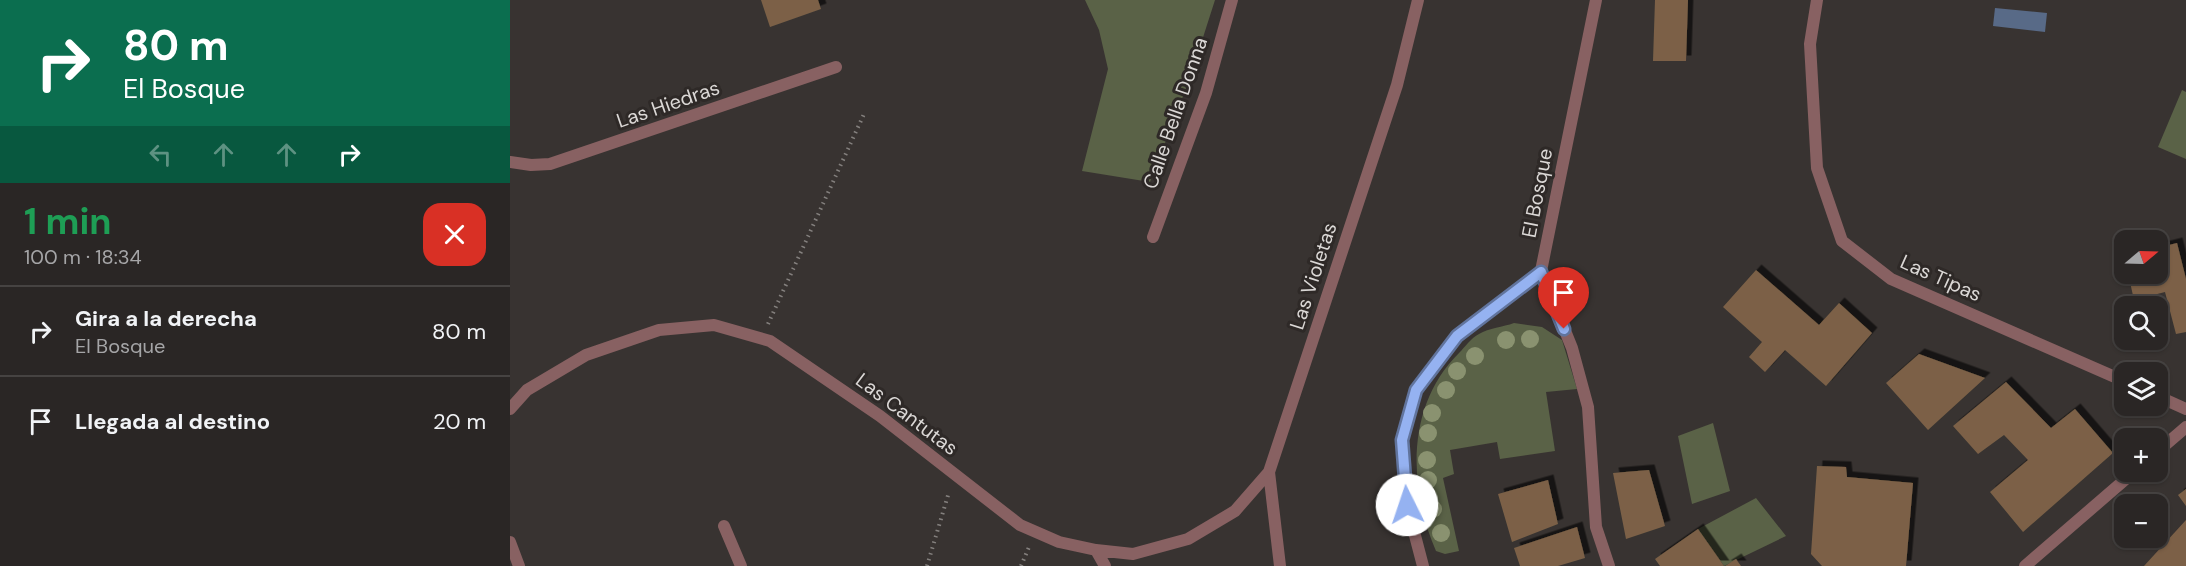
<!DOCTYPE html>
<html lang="es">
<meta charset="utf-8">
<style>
body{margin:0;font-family:"DM Sans",sans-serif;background:#322e2d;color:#f1f3f6;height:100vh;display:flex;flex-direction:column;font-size:22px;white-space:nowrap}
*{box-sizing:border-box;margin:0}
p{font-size:20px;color:#a5a5a7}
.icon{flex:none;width:33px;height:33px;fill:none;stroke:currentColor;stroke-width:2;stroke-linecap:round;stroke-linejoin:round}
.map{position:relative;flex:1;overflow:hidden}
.drawer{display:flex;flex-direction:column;background:#2a2625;width:510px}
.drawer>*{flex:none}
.top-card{background:#0b6e4f;color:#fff;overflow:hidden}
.needle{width:39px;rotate:71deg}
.buttons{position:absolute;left:1604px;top:230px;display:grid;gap:12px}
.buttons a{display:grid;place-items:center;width:54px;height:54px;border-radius:12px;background:#2a2625;box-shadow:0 2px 4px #0004,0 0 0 2px #464342;font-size:30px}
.pin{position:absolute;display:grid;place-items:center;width:51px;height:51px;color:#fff;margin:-62px -26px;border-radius:50% 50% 50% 0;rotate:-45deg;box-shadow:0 0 6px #0007}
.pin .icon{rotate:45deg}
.me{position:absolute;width:66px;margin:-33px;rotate:356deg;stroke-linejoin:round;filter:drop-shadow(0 0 4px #0008)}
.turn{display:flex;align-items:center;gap:21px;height:126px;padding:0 24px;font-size:27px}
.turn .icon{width:78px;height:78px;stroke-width:2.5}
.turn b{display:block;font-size:42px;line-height:51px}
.lanes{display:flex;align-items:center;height:57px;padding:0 24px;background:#0003;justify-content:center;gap:30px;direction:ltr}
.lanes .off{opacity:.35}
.round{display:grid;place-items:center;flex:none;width:63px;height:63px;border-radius:18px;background:#322e2d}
.head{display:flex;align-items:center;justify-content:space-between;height:102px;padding:0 24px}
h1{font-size:36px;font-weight:700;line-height:45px;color:#1e9e55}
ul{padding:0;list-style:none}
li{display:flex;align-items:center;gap:18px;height:90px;padding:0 24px;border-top:2px solid #464342}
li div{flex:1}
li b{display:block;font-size:22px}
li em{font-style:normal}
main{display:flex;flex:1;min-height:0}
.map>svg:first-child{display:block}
</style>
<main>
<section class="drawer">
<div class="top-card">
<div class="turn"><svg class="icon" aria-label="right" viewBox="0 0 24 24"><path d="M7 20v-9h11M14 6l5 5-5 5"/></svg><div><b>80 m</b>El Bosque</div></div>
<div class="lanes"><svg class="icon off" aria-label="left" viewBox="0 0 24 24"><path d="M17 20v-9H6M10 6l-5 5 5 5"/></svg><svg class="icon off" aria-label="ahead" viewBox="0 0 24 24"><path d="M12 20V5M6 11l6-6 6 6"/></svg><svg class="icon off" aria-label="ahead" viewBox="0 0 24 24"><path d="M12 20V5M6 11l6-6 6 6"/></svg><svg class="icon" aria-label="right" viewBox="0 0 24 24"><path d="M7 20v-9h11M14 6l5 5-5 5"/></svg></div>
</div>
<div class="head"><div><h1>1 min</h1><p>100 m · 18:34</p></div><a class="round" style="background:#d93025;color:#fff"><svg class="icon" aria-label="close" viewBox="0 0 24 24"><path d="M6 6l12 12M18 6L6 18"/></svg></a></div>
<ul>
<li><svg class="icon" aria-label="right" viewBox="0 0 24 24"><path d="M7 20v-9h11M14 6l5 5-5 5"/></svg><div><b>Gira a la derecha</b><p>El Bosque</p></div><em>80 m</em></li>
<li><svg class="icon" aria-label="arrive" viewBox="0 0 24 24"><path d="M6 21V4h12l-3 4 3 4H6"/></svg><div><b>Llegada al destino</b></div><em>20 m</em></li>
</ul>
</section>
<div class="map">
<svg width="1676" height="566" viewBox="0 0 1676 566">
<defs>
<filter id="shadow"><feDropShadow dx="5.5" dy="-5.5" stdDeviation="0" flood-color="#0009"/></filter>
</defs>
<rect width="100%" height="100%" fill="#383331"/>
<path fill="#5a6247" d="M575 0H705L680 78 640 182 572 171 598 69 589 30Z
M1672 90 1676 92V159L1648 147Z
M1004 323 1032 327 1052 340 1067 389 1036 392 1045 451 990 459 987 442 940 450 944 474 933 478 949 551 935 554 926 551C898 487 896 405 949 353 955 347 961 338 969 334 979 328 993 327 1004 323Z
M1203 423 1220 491 1182 504 1168 436Z
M1246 498 1276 536 1214 566 1188 529Z"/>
<path fill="#586a87" d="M1485 8 1537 13 1535 32 1483 26Z"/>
<path fill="#7b6147" filter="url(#shadow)" d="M251 0H308L311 9 260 27Z
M1145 0H1178L1176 61H1143Z
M1667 243 1676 279V332L1666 334 1655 292 1624 300 1618 273H1647V248Z
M1246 270 1309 325 1329 303 1362 333 1316 386 1275 350 1255 372 1239 357 1252 342 1213 307Z
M1409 354 1475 378 1418 430 1376 383Z
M1496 382 1541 428 1565 409 1603 453 1513 532 1480 492 1518 460 1494 435 1468 454 1443 426Z
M1307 466 1336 467 1337 477 1403 483 1396 566H1312L1301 554Z
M1139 470 1155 526 1116 539 1103 473Z
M1038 480 1048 524 1002 542 988 494Z
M1676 489V506L1668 495Z
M1676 520V566H1634Z
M1067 527 1075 558 1048 566H1010L1004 548Z
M1188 529 1214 566H1150L1145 559Z
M1226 559 1231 566H1215Z"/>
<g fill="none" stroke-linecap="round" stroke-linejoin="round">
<path stroke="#84807e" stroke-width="4" stroke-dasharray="1.5 4.5" stroke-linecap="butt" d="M258 324 354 114
M417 566 439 492
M511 566 519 547"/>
<path stroke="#886162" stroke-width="12" d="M1086 0 1031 271 1062 348 1078 407 1086 527 1099 566
M1307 0 1300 44 1307 168 1332 241 1381 279 1614 381
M0 162 21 165 40 164 326 67
M643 237 696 93 722 0
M1647 396 1676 409
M0 409 17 390 76 355 149 330 204 325 260 341 370 416 510 525 549 542 586 550 623 554 678 539 725 511 759 472
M1647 452 1676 427
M214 526 231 566
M0 542 9 566
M586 550 595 566
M770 566 759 472 887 85 908 0
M913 566 897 505 892 440 906 390 947 336 1031 271
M1515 566 1625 471"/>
</g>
<g fill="#8a9270">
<circle cx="1020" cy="339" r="9"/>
<circle cx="996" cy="340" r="9"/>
<circle cx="965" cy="356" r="9"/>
<circle cx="947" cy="371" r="9"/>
<circle cx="936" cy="390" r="9"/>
<circle cx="922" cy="413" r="9"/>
<circle cx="918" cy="433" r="9"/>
<circle cx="917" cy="460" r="9"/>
<circle cx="918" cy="480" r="9"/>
<circle cx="923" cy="509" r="9"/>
<circle cx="931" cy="533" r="9"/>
</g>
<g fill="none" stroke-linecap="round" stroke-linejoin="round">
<defs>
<path id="route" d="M897 505 892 440 906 390 947 336 1031 272 1054 329"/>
</defs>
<use href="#route" stroke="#61749d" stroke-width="15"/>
<use href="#route" stroke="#95b2f1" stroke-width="10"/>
</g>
<g text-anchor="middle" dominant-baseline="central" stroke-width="6" stroke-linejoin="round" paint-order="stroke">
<g font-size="20" fill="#dbd8d6" stroke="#2e2927">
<text transform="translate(158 104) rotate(-19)">Las Hiedras</text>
<text transform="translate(665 113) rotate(-71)">Calle Bella Donna</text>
<text transform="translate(1027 193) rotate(-79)">El Bosque</text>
<text transform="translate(803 276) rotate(-72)">Las Violetas</text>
<text transform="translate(1431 278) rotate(24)">Las Tipas</text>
<text transform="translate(397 414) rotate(37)">Las Cantutas</text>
</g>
</g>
</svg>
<div class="buttons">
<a><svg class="needle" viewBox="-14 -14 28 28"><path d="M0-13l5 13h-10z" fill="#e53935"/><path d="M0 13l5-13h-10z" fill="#a5a5a7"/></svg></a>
<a><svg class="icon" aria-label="search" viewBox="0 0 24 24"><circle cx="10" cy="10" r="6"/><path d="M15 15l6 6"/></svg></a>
<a><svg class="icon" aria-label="layers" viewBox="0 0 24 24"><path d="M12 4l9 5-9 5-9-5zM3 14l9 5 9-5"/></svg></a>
<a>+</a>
<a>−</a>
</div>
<div class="pin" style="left:1054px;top:329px;background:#d93025"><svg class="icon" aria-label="arrive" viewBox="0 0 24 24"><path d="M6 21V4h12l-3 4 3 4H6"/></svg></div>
<svg class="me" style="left:897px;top:505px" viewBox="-20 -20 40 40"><circle r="19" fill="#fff"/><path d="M0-13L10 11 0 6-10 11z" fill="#95b2f1"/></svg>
</div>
</main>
